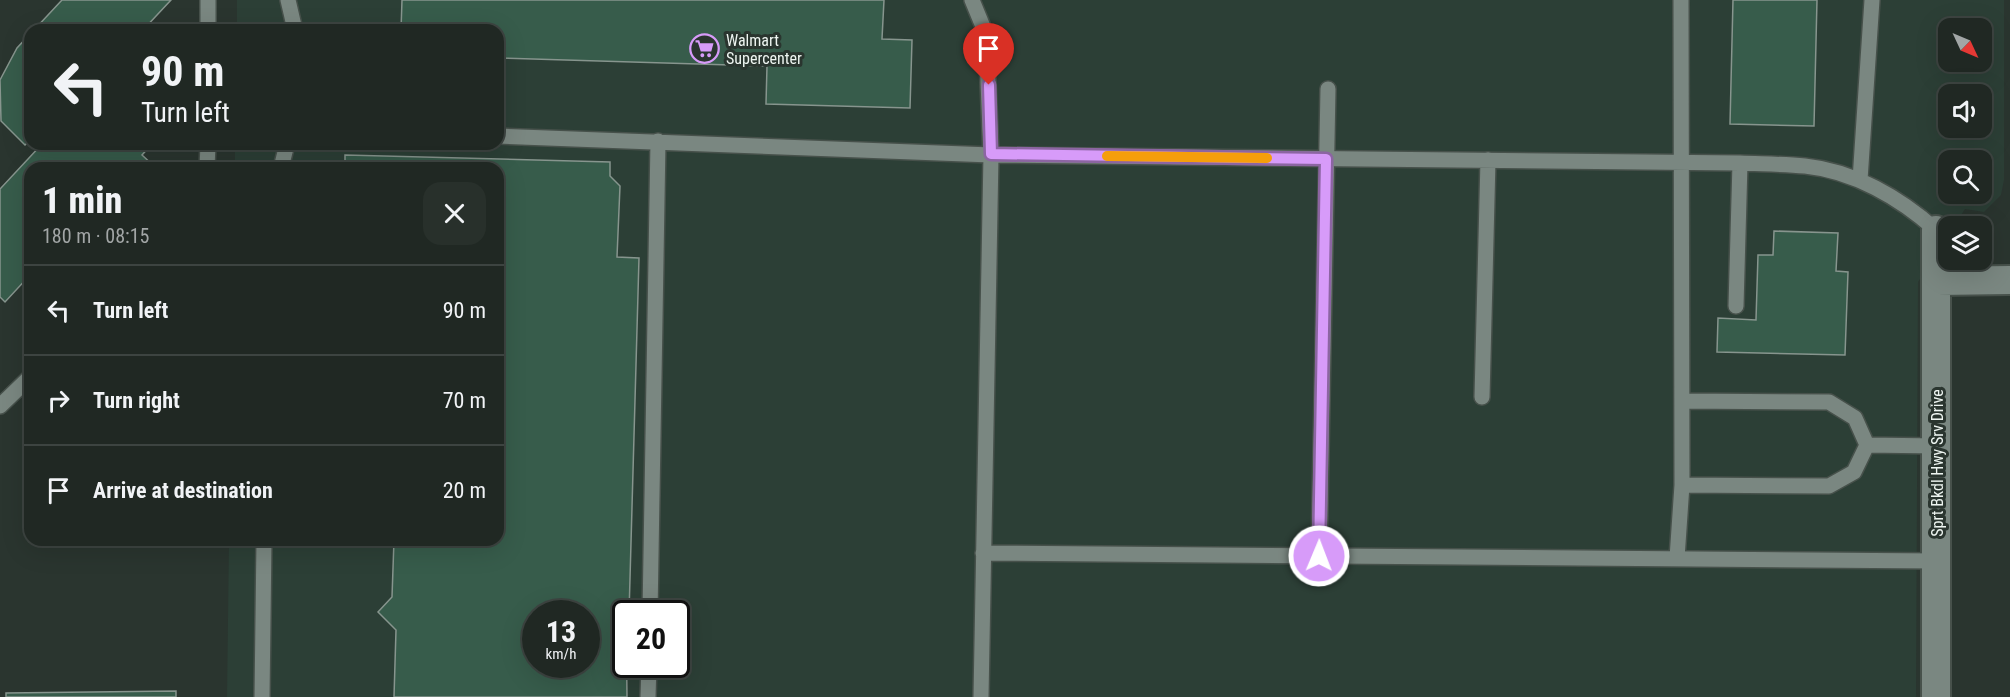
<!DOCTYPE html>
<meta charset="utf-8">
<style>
body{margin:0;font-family:"Roboto Condensed",sans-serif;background:#28302b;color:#f1f3f6;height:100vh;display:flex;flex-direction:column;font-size:22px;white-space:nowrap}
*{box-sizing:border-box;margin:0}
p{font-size:20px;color:#a2a6a6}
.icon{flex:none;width:33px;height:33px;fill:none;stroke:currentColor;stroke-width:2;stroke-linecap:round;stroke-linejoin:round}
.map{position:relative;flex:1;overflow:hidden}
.sheet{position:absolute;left:24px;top:162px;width:480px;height:384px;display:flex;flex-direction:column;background:#202823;border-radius:18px;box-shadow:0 6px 24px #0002,0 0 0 2px #3d4441}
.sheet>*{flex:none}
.guide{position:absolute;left:24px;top:24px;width:480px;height:126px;border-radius:18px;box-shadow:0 6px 24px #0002,0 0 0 2px #3d4441;background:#202823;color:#f1f3f6;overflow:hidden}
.needle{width:39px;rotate:134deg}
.buttons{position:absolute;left:1938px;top:18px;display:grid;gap:12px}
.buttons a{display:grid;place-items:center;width:54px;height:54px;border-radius:12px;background:#202823;box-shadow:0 6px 24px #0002,0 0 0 2px #3d4441;font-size:30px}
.speed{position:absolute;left:522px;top:600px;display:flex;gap:12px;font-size:30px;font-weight:700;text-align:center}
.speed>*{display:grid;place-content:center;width:78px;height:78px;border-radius:50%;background:#202823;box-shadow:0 6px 24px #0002,0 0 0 2px #3d4441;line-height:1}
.speed small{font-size:15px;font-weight:400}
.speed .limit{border:3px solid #111;border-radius:9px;background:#fff;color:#111}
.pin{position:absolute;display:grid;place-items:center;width:51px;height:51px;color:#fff;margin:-62px -26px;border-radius:50% 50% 50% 0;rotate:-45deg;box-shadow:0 0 6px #0007}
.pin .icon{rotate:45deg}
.me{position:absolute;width:66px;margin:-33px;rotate:1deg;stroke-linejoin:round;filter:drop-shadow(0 0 4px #0008)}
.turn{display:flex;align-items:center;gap:21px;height:126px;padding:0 18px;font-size:27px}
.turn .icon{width:78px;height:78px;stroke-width:2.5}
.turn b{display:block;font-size:42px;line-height:51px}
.round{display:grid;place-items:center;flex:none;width:63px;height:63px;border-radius:18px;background:#28302b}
.headline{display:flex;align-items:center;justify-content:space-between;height:102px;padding:0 18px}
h1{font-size:36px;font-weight:800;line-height:45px}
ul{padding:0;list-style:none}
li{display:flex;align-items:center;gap:18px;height:90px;padding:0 18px;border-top:2px solid #3d4441}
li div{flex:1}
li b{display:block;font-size:22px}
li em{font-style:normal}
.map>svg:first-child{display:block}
</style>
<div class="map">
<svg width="2010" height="697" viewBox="0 0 2010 697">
<rect width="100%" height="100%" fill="#2a352f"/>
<path fill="#2c3f36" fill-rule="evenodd" d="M237 0H2004V180L2001 195 1984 212 1965 209 1954 226H1948V235L1918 282 1916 697H227L229 540H498V168H235V144H498V30H237ZM1948 28H1982V62H1948ZM1948 94H1982V128H1948ZM1948 160H1982V194H1948ZM536 614H586V664H536ZM626 614H676V664H626Z"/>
<path fill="#375c4b" stroke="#87958e" stroke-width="1.5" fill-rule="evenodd" d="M62 0H171L143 30H34Z
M402 0H884L882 39 912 40 910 108 766 104 767 66 498 58V30H401Z
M1733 0H1817L1814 126 1730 124Z
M30 34V140L25 145 1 121 0 80 17 48Z
M42 144H152L142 155 156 168H141L135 162 129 168H30V275L5 302 0 297V189Z
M345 155 610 162V176L620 186 617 257 639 258 629 614H626L627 697H394L396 630 378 612 392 597 394 540H498V168H345ZM536 614H586V664H536Z
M1774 231 1838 233 1836 271 1848 272 1845 355 1717 352 1718 318 1756 320 1758 255H1773Z
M176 691V697H6V693Z"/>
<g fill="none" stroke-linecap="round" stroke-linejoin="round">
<defs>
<path id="service" d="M288 0 295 30
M972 0 986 34 991 155 981 697
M208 30V0
M498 136 991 155 1740 163C1761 164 1783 164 1805 166 1854 171 1900 198 1936 230
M207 168 208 144
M281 168 287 144
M1860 180 1872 0
M1736 306 1740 163
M1482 397 1488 160
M1682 401 1829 402 1855 418 1867 445
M0 406 30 377
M1682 485 1829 486 1854 472 1867 445 1938 446
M983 553 1937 561
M1319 556 1328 89
M1677 558 1682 485 1681 0
M650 614 658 141
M262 697 264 540
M648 697 649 664"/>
<path id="minor" d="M1936 230V697
M1937 281 2010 280"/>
</defs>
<use href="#service" stroke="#47514b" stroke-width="18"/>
<use href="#minor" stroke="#47514b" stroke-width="32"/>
<use href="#service" stroke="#7a8781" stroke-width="15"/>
<use href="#minor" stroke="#7a8781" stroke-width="28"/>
</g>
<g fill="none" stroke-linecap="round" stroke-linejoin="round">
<defs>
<path id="route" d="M989 85 991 154 1326 159 1319 556"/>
</defs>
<use href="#route" stroke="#8c65a2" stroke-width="15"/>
<use href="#route" stroke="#d79bf9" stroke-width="10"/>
<path stroke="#f59e0b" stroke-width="10" d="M1107 156 1267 158"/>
</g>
<defs>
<symbol id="supermarket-ring" viewBox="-11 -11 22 22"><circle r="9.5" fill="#2a352f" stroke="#d79bf9" stroke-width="1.5"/><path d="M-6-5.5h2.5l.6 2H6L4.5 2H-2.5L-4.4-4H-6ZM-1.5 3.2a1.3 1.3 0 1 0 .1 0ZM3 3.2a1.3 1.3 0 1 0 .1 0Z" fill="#d79bf9"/></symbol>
</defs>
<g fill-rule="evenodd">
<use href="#supermarket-ring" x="688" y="32" width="33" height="33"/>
</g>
<g text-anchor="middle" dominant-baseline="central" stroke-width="6" stroke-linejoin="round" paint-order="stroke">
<g font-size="16" fill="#eef5f1" stroke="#2a352f" text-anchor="start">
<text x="726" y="40">Walmart<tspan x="726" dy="18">Supercenter</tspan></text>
</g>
<g font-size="16" fill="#eef5f1" stroke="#2a352f">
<text transform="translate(1937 463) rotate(-90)">Sprt Bkdl Hwy Srv Drive</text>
</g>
</g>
</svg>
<div class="buttons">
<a><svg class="needle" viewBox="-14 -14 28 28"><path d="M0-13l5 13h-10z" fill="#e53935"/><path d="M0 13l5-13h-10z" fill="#a2a6a6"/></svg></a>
<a><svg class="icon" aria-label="sound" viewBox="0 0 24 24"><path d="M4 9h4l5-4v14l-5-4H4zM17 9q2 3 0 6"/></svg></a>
<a><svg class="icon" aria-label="search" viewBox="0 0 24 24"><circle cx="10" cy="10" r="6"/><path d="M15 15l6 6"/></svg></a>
<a><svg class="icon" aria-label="layers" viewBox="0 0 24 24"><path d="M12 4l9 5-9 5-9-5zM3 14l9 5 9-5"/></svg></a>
</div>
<div class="speed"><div>13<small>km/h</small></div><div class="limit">20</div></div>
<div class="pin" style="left:989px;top:85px;background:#d93025"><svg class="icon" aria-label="arrive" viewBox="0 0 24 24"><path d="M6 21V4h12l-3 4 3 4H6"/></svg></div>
<svg class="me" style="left:1319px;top:556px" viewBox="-20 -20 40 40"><circle r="17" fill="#d79bf9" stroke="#fff" stroke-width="3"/><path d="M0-11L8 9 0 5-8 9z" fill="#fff"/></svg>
<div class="guide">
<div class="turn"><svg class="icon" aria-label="left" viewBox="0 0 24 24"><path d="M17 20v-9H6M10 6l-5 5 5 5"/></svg><div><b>90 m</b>Turn left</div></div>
</div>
<section class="sheet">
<div class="headline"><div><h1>1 min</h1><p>180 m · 08:15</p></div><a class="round"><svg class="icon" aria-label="close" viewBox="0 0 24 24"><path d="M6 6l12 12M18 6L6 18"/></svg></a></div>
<ul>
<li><svg class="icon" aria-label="left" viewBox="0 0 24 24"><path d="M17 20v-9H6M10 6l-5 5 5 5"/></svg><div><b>Turn left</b></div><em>90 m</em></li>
<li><svg class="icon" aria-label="right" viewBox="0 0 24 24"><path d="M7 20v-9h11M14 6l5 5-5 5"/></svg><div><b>Turn right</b></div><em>70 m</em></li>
<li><svg class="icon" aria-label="arrive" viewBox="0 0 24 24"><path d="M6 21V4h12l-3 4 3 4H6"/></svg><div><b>Arrive at destination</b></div><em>20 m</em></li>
</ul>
</section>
</div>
